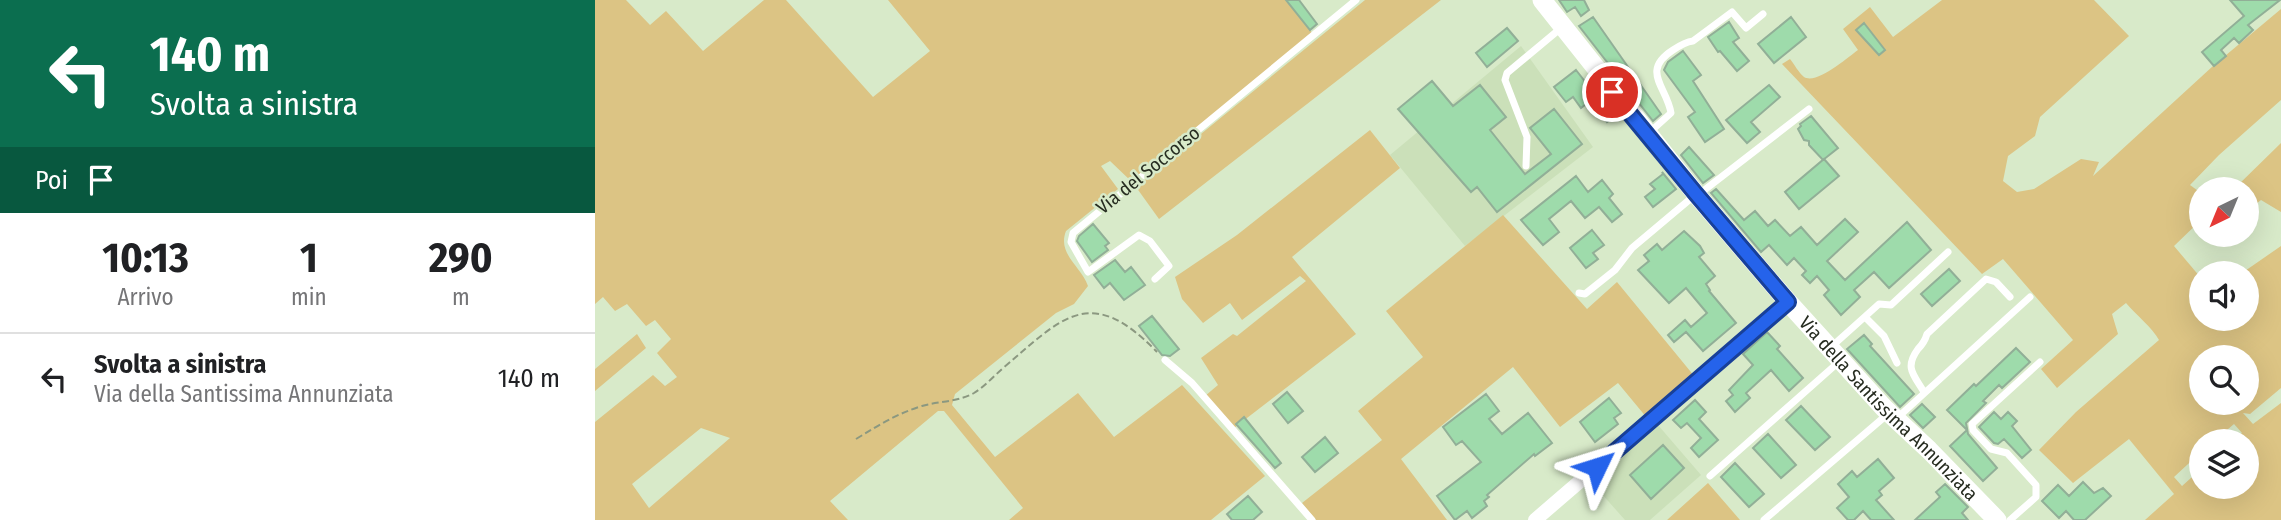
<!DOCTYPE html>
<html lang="it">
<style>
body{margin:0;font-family:"Fira Sans Condensed",sans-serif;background:#f6f6f6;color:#202124;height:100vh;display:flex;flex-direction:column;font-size:26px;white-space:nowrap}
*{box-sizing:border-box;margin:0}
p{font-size:23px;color:#757577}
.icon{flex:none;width:38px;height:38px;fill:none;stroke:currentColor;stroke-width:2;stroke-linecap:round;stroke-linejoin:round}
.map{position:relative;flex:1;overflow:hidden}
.details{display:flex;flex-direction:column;background:#fff;width:595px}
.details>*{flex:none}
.hud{background:#0b6e4f;color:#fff;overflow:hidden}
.needle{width:46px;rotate:223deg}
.tools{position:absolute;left:1594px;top:177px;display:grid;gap:14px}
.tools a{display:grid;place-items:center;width:70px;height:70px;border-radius:50%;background:#fff;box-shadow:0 7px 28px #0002;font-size:35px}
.pin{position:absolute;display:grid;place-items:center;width:60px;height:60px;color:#fff;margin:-30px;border:4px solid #fff;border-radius:50%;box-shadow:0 2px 7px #0007}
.me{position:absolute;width:77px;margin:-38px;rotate:49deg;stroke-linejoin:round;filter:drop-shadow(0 0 5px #0008)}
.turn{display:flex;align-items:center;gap:24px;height:147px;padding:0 35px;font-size:32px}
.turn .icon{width:91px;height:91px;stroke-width:2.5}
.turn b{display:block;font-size:49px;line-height:60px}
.then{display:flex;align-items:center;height:66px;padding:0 35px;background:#0003;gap:14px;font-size:26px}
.eta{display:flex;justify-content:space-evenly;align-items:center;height:119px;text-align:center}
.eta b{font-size:42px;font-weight:700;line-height:49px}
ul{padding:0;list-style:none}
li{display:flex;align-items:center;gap:21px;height:91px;padding:0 35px;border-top:2px solid #e0e0e0}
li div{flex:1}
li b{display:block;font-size:26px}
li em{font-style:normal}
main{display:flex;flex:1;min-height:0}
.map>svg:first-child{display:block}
</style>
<main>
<section class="details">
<div class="hud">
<div class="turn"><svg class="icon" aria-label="left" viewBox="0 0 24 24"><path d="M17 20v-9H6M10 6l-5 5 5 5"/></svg><div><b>140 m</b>Svolta a sinistra</div></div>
<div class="then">Poi<svg class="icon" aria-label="arrive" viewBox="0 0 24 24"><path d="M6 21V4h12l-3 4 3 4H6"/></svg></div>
</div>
<div class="eta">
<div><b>10:13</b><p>Arrivo</p></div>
<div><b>1</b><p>min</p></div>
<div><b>290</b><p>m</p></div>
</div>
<ul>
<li><svg class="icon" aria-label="left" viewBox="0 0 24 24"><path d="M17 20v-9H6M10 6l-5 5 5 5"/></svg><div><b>Svolta a sinistra</b><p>Via della Santissima Annunziata</p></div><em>140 m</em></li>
</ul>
</section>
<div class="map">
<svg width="1686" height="520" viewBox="0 0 1686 520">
<rect width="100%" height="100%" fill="#d8eac9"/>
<path fill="#cbe0b9" d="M926 46 998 147 870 246 795 155Z
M1063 425 1106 475 1055 520H1030L997 483Z"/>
<path fill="#dcc484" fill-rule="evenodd" d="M0 0H31L55 25 71 11 108 51 169 0H191L278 97 335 51 293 0H691L718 34 537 182 515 161 506 166 523 189 471 231C462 254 486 266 493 286L479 304 461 313 360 394 357 405 400 457 483 393 519 437 587 385 670 476 616 520H414L428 508 349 411H343L235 501 253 520H0V422L58 375 70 386 82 377 62 353 76 339 60 320 51 326 32 304 20 311 8 297 0 304ZM106 428 135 438 54 508 37 484Z
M770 0H846L564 219 541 187Z
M1347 0H1499L1534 36 1445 117 1440 136 1413 156 1408 181 1422 192 1439 189 1486 159 1504 162 1498 176 1618 66 1686 9V100L1624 155 1595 185 1606 193V220L1579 246 1606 278V318H1652V273H1647L1686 246V388L1655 414 1648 413 1658 424 1686 403V520H1550L1579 494 1534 439 1478 483 1444 450 1481 412 1564 340C1557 327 1541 315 1531 303L1517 314 1523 334 1462 388 1446 369 1478 340 1408 259 1387 274 1187 64 1195 59C1199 64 1204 73 1209 77 1222 85 1253 57 1263 50L1248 29 1275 7 1298 37ZM1606 357H1652V402H1606ZM1639 424 1647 433 1638 441H1652V486H1606V469L1587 486 1579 477 1606 452V441H1619Z
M775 130 805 168 697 257 761 334 639 428 610 396 623 385 606 358 638 334 642 336 711 281 705 276 647 320 635 303 608 323 587 299 580 277 642 235Z
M1686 143V212L1666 200 1655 209 1652 205V189H1639Z
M908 215 992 309 1022 282 1100 377 1052 418 1023 383 965 427 918 367 806 459 852 520H721L707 503 787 440 763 411 828 357 791 311Z
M42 334 51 348 0 391V369Z
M1113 483 1145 520H1072Z"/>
<path fill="#9edbab" stroke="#91af97" stroke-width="2" d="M691 0H704L722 24 715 30Z
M964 0H989L994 10 986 16 980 7 972 12Z
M1635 0H1685L1653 25 1658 30 1644 43 1639 38 1626 50 1631 56 1619 66 1607 52 1649 16Z
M998 17 1066 114 1058 121 984 26Z
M1196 17 1211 37 1179 63 1163 44Z
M1134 22 1144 38 1138 42 1154 61 1142 71 1125 51 1123 52 1113 37Z
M1269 23 1290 50 1284 55 1261 30Z
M912 28 923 41 892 67 881 53Z
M1088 51 1106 75 1098 81 1129 129 1110 142 1093 117 1100 112 1069 70 1073 62Z
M981 70 992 84 996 81 1022 114 1012 122 995 101 986 108 978 97 971 102 959 87Z
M837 81 858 106 885 85 911 117 895 130 930 174 956 154 935 128 959 109 987 144 902 212 882 187 876 192 803 109Z
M1174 85 1185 97 1156 122 1165 132 1152 143 1131 120Z
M1216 116 1243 148 1228 160 1214 145V141L1209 140 1203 129 1206 126 1205 124Z
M1094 147 1119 175 1108 183 1086 155Z
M1229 159 1244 176 1204 209 1190 192Z
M1067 172 1081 189 1058 207 1050 197 1060 189 1055 184 1068 174Z
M981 176 993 192 1007 180 1018 194 1014 198 1027 214 1017 222 1004 207 990 218 976 201 954 219 964 232 948 245 926 220Z
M1121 189 1149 220 1160 211 1173 226 1180 220 1195 236 1206 227 1222 245 1250 219 1263 232 1232 261 1250 280 1312 222 1336 250 1294 288 1279 272 1259 290 1265 297 1246 315 1229 295 1234 290 1222 276 1215 283 1207 275 1211 271 1199 258 1192 265 1174 245 1166 252 1116 193Z
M498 224 514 243 510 246 513 250 497 262 482 241 484 236Z
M997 230 1009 245 998 253 1003 259 991 268 975 248Z
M1089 231 1105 246 1109 253 1104 257 1120 276 1111 284 1115 290 1114 291 1141 323 1108 351 1091 332 1079 342 1073 335 1090 320 1096 327 1112 313 1091 288 1074 303 1043 270 1054 261 1049 255 1062 244 1067 250Z
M520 260 530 272 536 267 550 285 529 300 515 283 509 288 499 275Z
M1354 269 1365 281 1337 306 1326 294Z
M557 316 584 349 575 356 567 355 544 326Z
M1172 332 1185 346 1182 349 1208 378 1194 391 1176 370 1151 393 1155 398 1140 412 1131 401 1138 395 1134 390 1158 365 1148 354Z
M1269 335 1277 344 1275 346 1319 394 1305 407 1252 349Z
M1421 348 1435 362 1407 388 1404 385 1388 401 1391 403 1371 423 1373 434 1402 468 1388 481 1355 446 1372 430 1352 410 1379 384 1381 386Z
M692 392 708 411 693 423 678 404Z
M891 394 904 411 894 419 907 434 933 413 957 443 940 456 939 454 892 495 894 497 889 501 892 506 877 518 872 511 860 520 842 496 886 462 867 441 861 445 848 427Z
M1014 398 1026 413 1019 418 1023 424 1000 442 985 422Z
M1100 400 1111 412 1104 419 1123 440 1104 457 1096 448 1106 438 1092 423 1086 428 1078 420Z
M1327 404 1340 417 1328 428 1315 415Z
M1206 406 1235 437 1220 450 1191 420Z
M1399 412 1406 419 1413 412 1422 421 1417 426 1436 450 1427 458 1409 439 1403 444 1399 443 1384 427Z
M649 417 686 463 680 468 641 424Z
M1173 434 1201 465 1186 478 1158 448Z
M730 437 743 453 720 472 707 457Z
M1068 445 1089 468 1056 499 1035 475Z
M1283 459 1299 478 1284 491 1287 495 1281 500 1299 520H1276L1268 511 1259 520H1253L1242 508 1254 497 1243 484 1257 471 1262 477Z
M1140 463 1169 494 1154 507 1126 477Z
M1488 482 1499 493 1508 488 1516 496 1490 520H1479L1471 511 1464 518 1447 501 1463 485 1474 496Z
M1350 484 1373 507 1367 513 1373 520H1320L1345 497 1341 492Z
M653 496 667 512 658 520H637L632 514Z"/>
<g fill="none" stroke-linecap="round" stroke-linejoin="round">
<path stroke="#8b9880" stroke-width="2" stroke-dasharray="7 3.5" stroke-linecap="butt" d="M261 439C284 425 301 414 327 406 344 401 363 402 379 393 389 387 398 377 407 369 468 317 495 283 562 352"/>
<path stroke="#fff" stroke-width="7" d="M1055 132 1076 113C1072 87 1045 71 1078 50 1084 46 1090 42 1098 41L1137 12 1151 28 1168 14
M931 166 932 137 910 80 912 73 966 28
M1103 195 1214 109
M560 279 574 266 555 241 544 235 493 272 476 242 478 233 761 0
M984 293 990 294 1020 270 1037 248 1100 195
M1270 317 1289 336 1302 363
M1235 348 1284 304 1296 305 1353 252
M570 360 597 383 717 520
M1329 392C1319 375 1309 368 1323 349 1328 344 1330 341 1332 334L1391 279 1401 282 1415 297
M1301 419 1435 297
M1115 476 1246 360
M1169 520 1294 413
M1415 520 1441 497V485L1412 453 1396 449 1378 430 1377 424 1445 362"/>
<path stroke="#fff" stroke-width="14" d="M940 520 1193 302"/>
<path stroke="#fff" stroke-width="19" id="s1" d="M947 0 1101 194 1193 302 1289 408 1334 450 1402 520"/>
</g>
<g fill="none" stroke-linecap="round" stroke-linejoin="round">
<defs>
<path id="route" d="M1002 467 1193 302 1101 194 1017 92"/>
</defs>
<use href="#route" stroke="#184099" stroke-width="18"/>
<use href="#route" stroke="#2563eb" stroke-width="12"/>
</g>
<g text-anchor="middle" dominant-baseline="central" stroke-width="5" stroke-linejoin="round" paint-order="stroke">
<g font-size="19" fill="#262c20" stroke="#d8eac9">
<text transform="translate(553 170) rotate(-39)">Via del Soccorso</text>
<text stroke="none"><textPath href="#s1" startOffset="536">Via della Santissima Annunziata</textPath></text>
</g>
</g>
</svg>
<div class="tools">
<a><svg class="needle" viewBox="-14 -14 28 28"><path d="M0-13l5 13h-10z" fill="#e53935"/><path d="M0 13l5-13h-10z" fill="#757577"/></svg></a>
<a><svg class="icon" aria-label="sound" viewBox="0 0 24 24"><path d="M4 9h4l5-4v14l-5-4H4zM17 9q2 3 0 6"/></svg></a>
<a><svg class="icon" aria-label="search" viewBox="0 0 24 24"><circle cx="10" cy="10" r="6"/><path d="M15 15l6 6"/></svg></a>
<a><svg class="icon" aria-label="layers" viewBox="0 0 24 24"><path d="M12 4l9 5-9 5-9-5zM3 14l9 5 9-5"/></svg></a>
</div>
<div class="pin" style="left:1017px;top:92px;background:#d93025"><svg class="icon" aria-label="arrive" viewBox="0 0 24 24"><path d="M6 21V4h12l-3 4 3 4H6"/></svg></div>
<svg class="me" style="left:1002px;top:467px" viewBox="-20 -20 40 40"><path d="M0-17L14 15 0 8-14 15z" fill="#2563eb" stroke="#fff" stroke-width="4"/></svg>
</div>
</main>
